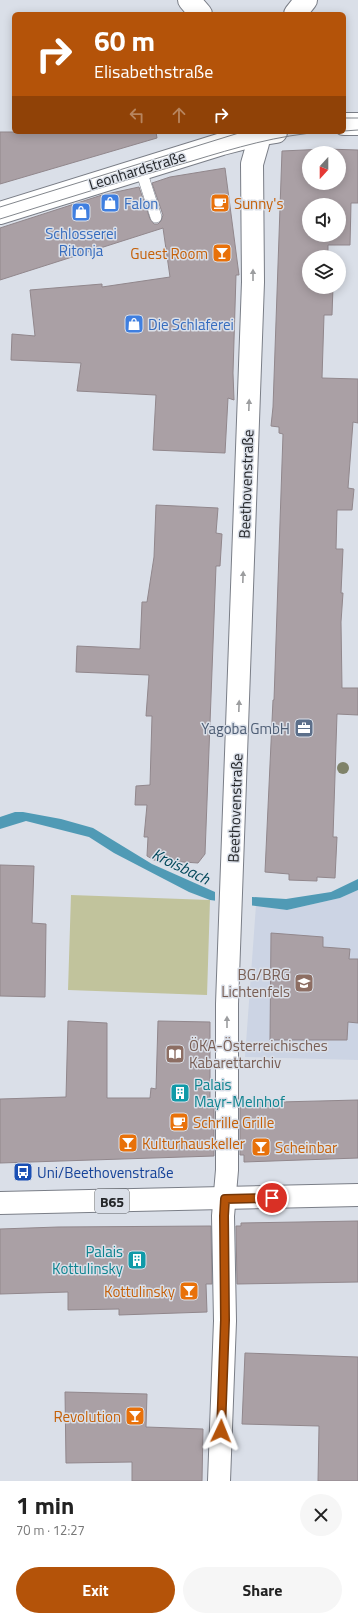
<!DOCTYPE html>
<meta charset="utf-8">
<style>
body{margin:0;font-family:"Titillium Web",sans-serif;background:#f6f6f6;color:#222;height:100vh;display:flex;flex-direction:column;font-size:15px;white-space:nowrap}
*{box-sizing:border-box;margin:0}
p{font-size:13px;color:#767676}
.icon{flex:none;width:22px;height:22px;fill:none;stroke:currentColor;stroke-width:2;stroke-linecap:round;stroke-linejoin:round}
.map{position:relative;height:1481px;overflow:hidden}
.details{display:flex;flex-direction:column;background:#fff;flex:1}
.details>*{flex:none}
.hud{position:absolute;left:12px;top:12px;width:334px;height:122px;border-radius:6px;box-shadow:0 2px 10px #0003;background:#b45309;color:#fff;overflow:hidden}
.needle{width:26px;rotate:201deg}
.fabs{position:absolute;left:302px;top:146px;display:grid;gap:8px}
.fabs a{display:grid;place-items:center;width:44px;height:44px;border-radius:50%;background:#fff;box-shadow:0 2px 10px #0003;font-size:20px}
.pin{position:absolute;display:grid;place-items:center;width:34px;height:34px;color:#fff;margin:-17px;border:2px solid #fff;border-radius:50%;box-shadow:0 1px 4px #0007}
.me{position:absolute;width:44px;margin:-22px;rotate:2deg;stroke-linejoin:round;filter:drop-shadow(0 0 3px #0008)}
.turn{display:flex;align-items:center;gap:14px;height:84px;padding:0 16px;font-size:18px}
.turn .icon{width:52px;height:52px;stroke-width:2.5}
.turn b{display:block;font-size:28px;line-height:34px}
.lanes{display:flex;align-items:center;height:38px;padding:0 16px;background:#0003;justify-content:center;gap:20px;direction:ltr}
.lanes .off{opacity:.35}
.round{display:grid;place-items:center;flex:none;width:42px;height:42px;border-radius:21px;background:#f6f6f6}
.overview{display:flex;align-items:center;justify-content:space-between;height:68px;padding:0 16px}
h1{font-size:24px;font-weight:700;line-height:30px}
.button{display:flex;gap:8px;margin-top:auto;padding:8px 16px}
.button a{flex:1;height:46px;border-radius:24px;background:#b45309;color:#fff;font-size:16px;font-weight:700;line-height:46px;text-align:center}
.button a+a{background:#f6f6f6;color:#222}
.map>svg:first-child{display:block}
</style>
<div class="map">
<svg width="358" height="1481" viewBox="0 0 358 1481">
<rect width="100%" height="100%" fill="#dadfe8"/>
<path fill="#ccd4e4" d="M358 890V1060L245 1057 256 905 287 910 340 898Z"/>
<path fill="#c1c39c" d="M71 895 210 900 207 995 68 990Z"/>
<path fill="#509ab5" d="M15 812H23L61 819 93 828 152 864 215 892 252 897 286 899 331 892 358 879V890L340 898 287 910 210 900 189 892 114 853 89 837 26 821 0 829V817Z"/>
<path fill="#dadfe8" d="M215 890 252 895V907L215 902Z"/>
<path fill="#aaa0a5" stroke="#91878c" fill-rule="evenodd" d="M0 132H156L157 138 0 184Z
M326 149 358 150V203H351L350 245H328V257H309V287H333L332 315H324L322 378 358 379V423L353 422 348 488 354 489 352 510H337L336 549H343L341 593H343L341 622 342 688H358V715L337 714 333 837H337L335 878 317 877V881L289 880V874L265 872 273 700H274L283 434 279 433V427L271 426 273 407 282 151ZM309 153H339V183H309ZM309 205H339V235H309Z
M225 168 239 275H236L233 373 234 400 228 398 225 453 153 450 156 395 77 391 81 363 11 360 12 334 35 336 30 290 102 284V287L170 277 163 228 0 280V228L102 195 139 187 150 219 154 224H158L161 221 163 215 152 183 170 177Z
M156 505 218 508 216 533 222 534 220 566H216L205 854 198 863 154 860 147 856 148 837H144L147 805H135L136 786 150 785 152 716H146L149 675 76 672 77 646 140 649 142 602H147L154 557Z
M0 865 34 866 32 923 46 924 45 997 0 996Z
M271 933 323 937V947L350 949 349 959H358V1023L348 1022 347 1040H270Z
M68 1021 107 1023V1098H150L151 1088 156 1089 158 1021 210 1022V1104H214V1156L0 1163V1099L66 1097Z
M358 1100V1158L244 1162V1155H240V1103Z
M358 1221V1282L237 1284 236 1226H241V1223Z
M211 1226 212 1284H206L207 1312 119 1315V1309L68 1310V1292L0 1294V1229L58 1227Z
M245 1353 358 1357V1481H318L319 1426 242 1424Z
M65 1392 147 1394 146 1427 203 1429 202 1481H132V1462L66 1463Z"/>
<g fill="none" stroke-linecap="round" stroke-linejoin="round">
<defs>
<path id="service" d="M141 170 156 217"/>
<path id="minor" d="M189 0 201 14
M295 14 306 0
M219 1481 225 1321 223 1216 227 1170V1004L253 282 252 164 258 143 257 132"/>
<path id="secondary" d="M344 124H358
M0 213 222 144 257 135 276 132"/>
<path id="primary" d="M0 1203 358 1195"/>
</defs>
<use href="#service" stroke="#7a7e87" stroke-width="12"/>
<use href="#minor" stroke="#7a7e87" stroke-width="24"/>
<use href="#secondary" stroke="#7a7e87" stroke-width="24"/>
<use href="#primary" stroke="#7a7e87" stroke-width="24"/>
<use href="#service" stroke="#fff" stroke-width="11"/>
<use href="#minor" stroke="#fff" stroke-width="22"/>
<use href="#secondary" stroke="#fff" stroke-width="22"/>
<use href="#primary" stroke="#fff" stroke-width="22"/>
<path stroke="#83878d" stroke-width="1" d="M344 118H358
M344 131 358 130
M0 207 242 132
M0 219C64 199 128 179 192 161 235 148 278 135 323 132"/>
</g>
<circle fill="#7f8269" cx="343" cy="768" r="6"/>
<defs><path id="oneway-solid" d="M-6-.8H1V-3.2L6.5 0L1 3.2V.8H-6Z"/></defs>
<g fill="#9c9d9f">
<use href="#oneway-solid" transform="translate(253 275) rotate(-90)"/>
<use href="#oneway-solid" transform="translate(249 405) rotate(-88)"/>
<use href="#oneway-solid" transform="translate(243 577) rotate(-88)"/>
<use href="#oneway-solid" transform="translate(239 706) rotate(-88)"/>
<use href="#oneway-solid" transform="translate(227 1022) rotate(-90)"/>
</g>
<g fill="none" stroke-linecap="round" stroke-linejoin="round">
<defs>
<path id="route" d="M221 1431 225 1320 224 1216 225 1199 272 1198"/>
</defs>
<use href="#route" stroke="#753606" stroke-width="10"/>
<use href="#route" stroke="#b45309" stroke-width="7"/>
</g>
<defs>
<symbol id="shop-square" viewBox="-11 -11 22 22"><rect x="-9" y="-9" width="18" height="18" rx="4" fill="#3f7fe0" stroke="#dadfe8"/><path d="M-5-2.5h2.3a2.7 3.5 0 0 1 5.4 0H5L5.5 6h-11ZM-1.5-2.5h3a1.5 2.3 0 0 0-3 0Z" fill="#fff"/></symbol>
<symbol id="cafe-square" viewBox="-11 -11 22 22"><rect x="-9" y="-9" width="18" height="18" rx="4" fill="#e8710a" stroke="#dadfe8"/><path d="M-5.5-4.5H6V0H3Q3 3.5 0 3.5H-2.5Q-5.5 3.5-5.5 0ZM3-3.2v2h1.7v-2ZM-6 4.5H4V6H-6Z" fill="#fff"/></symbol>
<symbol id="bar-square" viewBox="-11 -11 22 22"><rect x="-9" y="-9" width="18" height="18" rx="4" fill="#e8710a" stroke="#dadfe8"/><path d="M-6-5H6L.8 .8V4.5H3.5V6h-7V4.5H-.8V.8Z" fill="#fff"/></symbol>
<symbol id="office-square" viewBox="-11 -11 22 22"><rect x="-9" y="-9" width="18" height="18" rx="4" fill="#5c6f8a" stroke="#dadfe8"/><path d="M-6-3h4V-5.5h4V-3h4V5H-6ZM-1-4.5V-3h2v-1.5ZM-6 0V1H6V0Z" fill="#fff"/></symbol>
<symbol id="school-square" viewBox="-11 -11 22 22"><rect x="-9" y="-9" width="18" height="18" rx="4" fill="#8d6e63" stroke="#dadfe8"/><path d="M0-5L7-2L0 1L-7-2ZM-4 1L0 2.5L4 1V4Q0 6-4 4Z" fill="#fff"/></symbol>
<symbol id="library-square" viewBox="-11 -11 22 22"><rect x="-9" y="-9" width="18" height="18" rx="4" fill="#8d6e63" stroke="#dadfe8"/><path d="M-6-4Q-3-5.5-.7-3.5V5Q-3 3-6 4ZM6-4Q3-5.5 .7-3.5V5Q3 3 6 4Z" fill="#fff"/></symbol>
<symbol id="building-square" viewBox="-11 -11 22 22"><rect x="-9" y="-9" width="18" height="18" rx="4" fill="#0f9aa8" stroke="#dadfe8"/><path d="M-4-6H4V6H1V3H-1V6H-4ZM-2.5-4.3h1.7v1.8h-1.7ZM.8-4.3h1.7v1.8H.8ZM-2.5-1h1.7V.8h-1.7ZM.8-1h1.7V.8H.8Z" fill="#fff"/></symbol>
<symbol id="bus-square" viewBox="-11 -11 22 22"><rect x="-9" y="-9" width="18" height="18" rx="4" fill="#1a4fb4" stroke="#dadfe8"/><path d="M-5-6H5V4H4V6H2V4H-2V6H-4V4H-5ZM-3.5-4V0h7V-4ZM-3.5 1.2v1.5H-2V1.2ZM2 1.2v1.5H3.5V1.2Z" fill="#fff"/></symbol>
</defs>
<g fill-rule="evenodd">
<use href="#shop-square" x="99" y="192" width="22" height="22"/>
<use href="#cafe-square" x="209" y="192" width="22" height="22"/>
<use href="#shop-square" x="70" y="201" width="22" height="22"/>
<use href="#bar-square" x="211" y="242" width="22" height="22"/>
<use href="#shop-square" x="123" y="313" width="22" height="22"/>
<use href="#office-square" x="293" y="717" width="22" height="22"/>
<use href="#school-square" x="293" y="972" width="22" height="22"/>
<use href="#library-square" x="164" y="1043" width="22" height="22"/>
<use href="#building-square" x="169" y="1082" width="22" height="22"/>
<use href="#cafe-square" x="168" y="1111" width="22" height="22"/>
<use href="#bar-square" x="117" y="1132" width="22" height="22"/>
<use href="#bar-square" x="250" y="1136" width="22" height="22"/>
<use href="#bus-square" x="12" y="1161" width="22" height="22"/>
<use href="#building-square" x="126" y="1249" width="22" height="22"/>
<use href="#bar-square" x="178" y="1280" width="22" height="22"/>
<use href="#bar-square" x="124" y="1405" width="22" height="22"/>
</g>
<g text-anchor="middle" dominant-baseline="central" stroke-width="3" stroke-linejoin="round" paint-order="stroke">
<rect fill="#dadfe8" stroke="#5b5e62" stroke-width="1" x="95" y="1189" width="34" height="24" rx="3"/>
<g font-size="14" font-weight="bold" fill="#242629">
<text x="112" y="1201">B65</text>
</g>
<g font-size="15" fill="#242629" stroke="#dadfe8">
<text transform="translate(137 170) rotate(-17)">Leonhardstraße</text>
<text transform="translate(246 484) rotate(-88)">Beethovenstraße</text>
<text transform="translate(235 808) rotate(-88)">Beethovenstraße</text>
</g>
<g font-size="15" fill="#366cbe" stroke="#dadfe8" text-anchor="start">
<text x="124" y="203">Falon</text>
<text x="81" y="233" text-anchor="middle">Schlosserei<tspan x="81" dy="17">Ritonja</tspan></text>
<text x="148" y="324">Die Schlaferei</text>
</g>
<g font-size="15" fill="#c56008" stroke="#dadfe8" text-anchor="start">
<text x="234" y="203">Sunny's</text>
<text x="208" y="253" text-anchor="end">Guest Room</text>
<text x="193" y="1122">Schrille Grille</text>
<text x="142" y="1143">Kulturhauskeller</text>
<text x="275" y="1147">Scheinbar</text>
<text x="175" y="1291" text-anchor="end">Kottulinsky</text>
<text x="121" y="1416" text-anchor="end">Revolution</text>
</g>
<g font-size="15" fill="#4e5e75" stroke="#dadfe8" text-anchor="end">
<text x="290" y="728">Yagoba GmbH</text>
</g>
<g font-size="15" fill="#785e54" stroke="#dadfe8" text-anchor="end">
<text x="290" y="974">BG/BRG<tspan x="290" dy="17">Lichtenfels</tspan></text>
<text x="189" y="1045" text-anchor="start">ÖKA-Österreichisches<tspan x="189" dy="17">Kabarettarchiv</tspan></text>
</g>
<g font-size="15" fill="#0d838f" stroke="#dadfe8" text-anchor="start">
<text x="194" y="1084">Palais<tspan x="194" dy="17">Mayr-Melnhof</tspan></text>
<text x="123" y="1251" text-anchor="end">Palais<tspan x="123" dy="17">Kottulinsky</tspan></text>
</g>
<g font-size="15" fill="#164399" stroke="#dadfe8" text-anchor="start">
<text x="37" y="1172">Uni/Beethovenstraße</text>
</g>
<g font-size="16" font-style="italic" fill="#02475a" stroke="#dadfe8">
<text transform="translate(181 866) rotate(26)">Kroisbach</text>
</g>
</g>
</svg>
<div class="fabs">
<a><svg class="needle" viewBox="-14 -14 28 28"><path d="M0-13l5 13h-10z" fill="#e53935"/><path d="M0 13l5-13h-10z" fill="#767676"/></svg></a>
<a><svg class="icon" aria-label="sound" viewBox="0 0 24 24"><path d="M4 9h4l5-4v14l-5-4H4zM17 9q2 3 0 6"/></svg></a>
<a><svg class="icon" aria-label="layers" viewBox="0 0 24 24"><path d="M12 4l9 5-9 5-9-5zM3 14l9 5 9-5"/></svg></a>
</div>
<div class="pin" style="left:272px;top:1198px;background:#d93025"><svg class="icon" aria-label="arrive" viewBox="0 0 24 24"><path d="M6 21V4h12l-3 4 3 4H6"/></svg></div>
<svg class="me" style="left:221px;top:1431px" viewBox="-20 -20 40 40"><path d="M0-17L14 15 0 8-14 15z" fill="#b45309" stroke="#fff" stroke-width="4"/></svg>
<div class="hud">
<div class="turn"><svg class="icon" aria-label="right" viewBox="0 0 24 24"><path d="M7 20v-9h11M14 6l5 5-5 5"/></svg><div><b>60 m</b>Elisabethstraße</div></div>
<div class="lanes"><svg class="icon off" aria-label="left" viewBox="0 0 24 24"><path d="M17 20v-9H6M10 6l-5 5 5 5"/></svg><svg class="icon off" aria-label="ahead" viewBox="0 0 24 24"><path d="M12 20V5M6 11l6-6 6 6"/></svg><svg class="icon" aria-label="right" viewBox="0 0 24 24"><path d="M7 20v-9h11M14 6l5 5-5 5"/></svg></div>
</div>
</div>
<section class="details">
<div class="overview"><div><h1>1 min</h1><p>70 m · 12:27</p></div><a class="round"><svg class="icon" aria-label="close" viewBox="0 0 24 24"><path d="M6 6l12 12M18 6L6 18"/></svg></a></div>
<div class="button"><a>Exit</a><a>Share</a></div>
</section>
